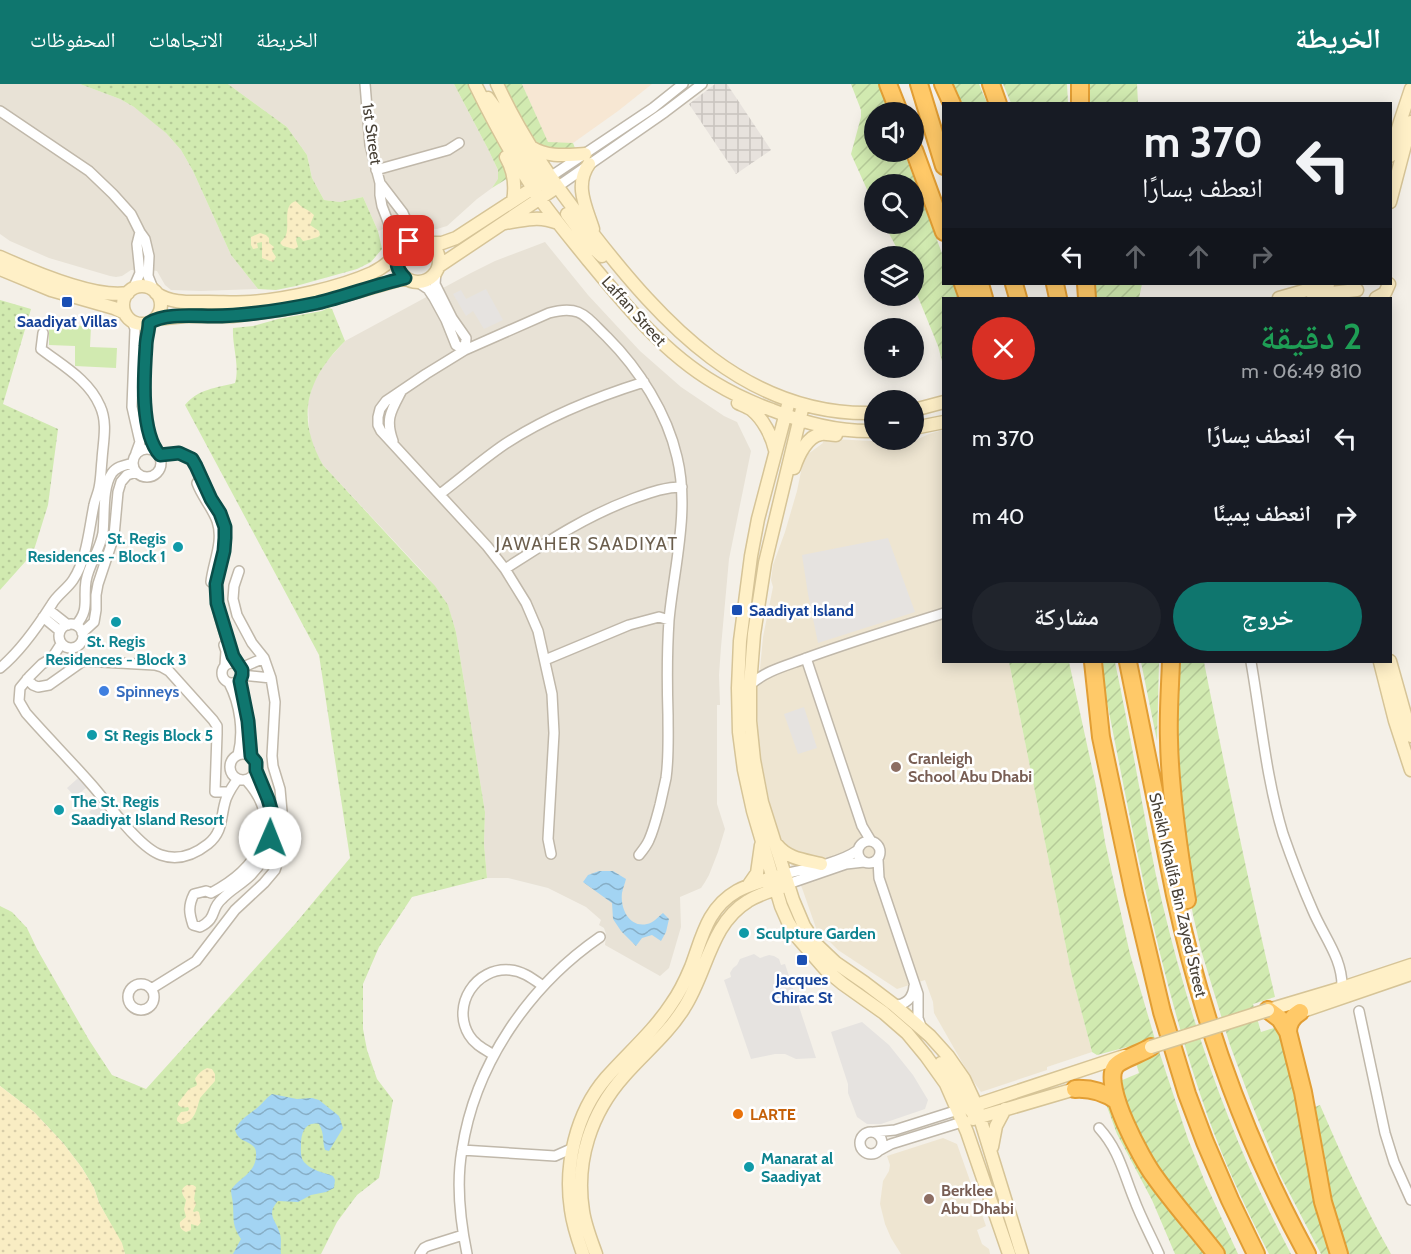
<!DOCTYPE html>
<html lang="ar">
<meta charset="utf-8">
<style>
body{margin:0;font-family:Cabin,"Noto Naskh Arabic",sans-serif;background:#20242c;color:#f1f3f6;direction:rtl;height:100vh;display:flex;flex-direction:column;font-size:22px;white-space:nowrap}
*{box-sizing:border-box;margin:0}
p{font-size:20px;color:#9ea1a6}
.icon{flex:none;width:33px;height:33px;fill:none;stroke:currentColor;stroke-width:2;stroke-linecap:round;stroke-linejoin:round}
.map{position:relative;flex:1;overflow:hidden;direction:ltr}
.details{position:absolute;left:942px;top:213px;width:450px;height:366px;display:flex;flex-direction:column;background:#171b24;border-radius:0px;box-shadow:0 3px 15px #0003;direction:rtl}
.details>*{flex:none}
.hud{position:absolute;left:942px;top:18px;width:450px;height:183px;border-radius:0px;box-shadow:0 3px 15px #0003;direction:rtl;background:#171b24;color:#f1f3f6;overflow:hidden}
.tools{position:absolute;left:864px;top:18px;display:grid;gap:12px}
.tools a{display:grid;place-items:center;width:60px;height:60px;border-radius:50%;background:#171b24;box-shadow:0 3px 15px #0003;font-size:30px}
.pin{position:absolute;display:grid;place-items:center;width:51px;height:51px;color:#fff;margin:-26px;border-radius:12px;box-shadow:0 3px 9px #0006}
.me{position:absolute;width:66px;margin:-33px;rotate:1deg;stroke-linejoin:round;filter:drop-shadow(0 0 4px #0008)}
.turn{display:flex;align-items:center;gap:21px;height:126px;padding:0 30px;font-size:27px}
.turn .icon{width:78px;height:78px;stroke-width:2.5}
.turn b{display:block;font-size:42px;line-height:51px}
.lanes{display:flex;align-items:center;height:57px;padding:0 30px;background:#0003;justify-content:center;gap:30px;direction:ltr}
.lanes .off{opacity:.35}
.round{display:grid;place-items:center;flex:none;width:63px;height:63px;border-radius:32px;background:#20242c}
.summary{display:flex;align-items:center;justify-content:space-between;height:102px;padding:0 30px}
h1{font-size:36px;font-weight:600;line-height:45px;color:#1e9e55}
.button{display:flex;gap:12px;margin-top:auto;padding:12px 30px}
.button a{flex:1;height:69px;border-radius:36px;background:#0f766e;color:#fff;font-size:24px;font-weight:600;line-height:69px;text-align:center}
.button a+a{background:#20242c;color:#f1f3f6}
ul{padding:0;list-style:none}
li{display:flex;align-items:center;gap:18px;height:78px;padding:0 30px}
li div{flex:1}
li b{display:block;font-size:22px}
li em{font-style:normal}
header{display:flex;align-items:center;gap:36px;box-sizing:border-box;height:84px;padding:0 30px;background:#0f766e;color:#fff}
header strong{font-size:28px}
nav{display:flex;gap:33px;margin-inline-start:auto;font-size:21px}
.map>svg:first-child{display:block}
</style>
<header>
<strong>الخريطة</strong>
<nav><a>الخريطة</a><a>الاتجاهات</a><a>المحفوظات</a></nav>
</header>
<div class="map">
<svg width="1411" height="1170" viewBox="0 0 1411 1170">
<defs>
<pattern id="industrial-grid" width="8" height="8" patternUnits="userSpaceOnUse" patternTransform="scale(1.5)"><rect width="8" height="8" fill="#e7e2dd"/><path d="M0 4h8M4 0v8" fill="none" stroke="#c8c3be"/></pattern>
<pattern id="grass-dots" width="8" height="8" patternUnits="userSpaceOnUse" patternTransform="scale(1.5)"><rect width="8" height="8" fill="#d1eab0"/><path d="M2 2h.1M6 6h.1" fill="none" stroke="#b5ca98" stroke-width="1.8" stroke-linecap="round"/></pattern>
<pattern id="sand-dots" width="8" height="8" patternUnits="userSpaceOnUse" patternTransform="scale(1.5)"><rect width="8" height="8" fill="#f9edc3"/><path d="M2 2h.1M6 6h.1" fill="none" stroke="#d7cca8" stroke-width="1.8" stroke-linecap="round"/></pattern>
<pattern id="garden-furrows" width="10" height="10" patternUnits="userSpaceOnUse" patternTransform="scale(1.5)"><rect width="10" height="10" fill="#d1eab0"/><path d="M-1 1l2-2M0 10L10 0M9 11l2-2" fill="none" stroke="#b5ca98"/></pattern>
<pattern id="water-waves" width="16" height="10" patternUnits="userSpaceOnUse" patternTransform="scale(1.5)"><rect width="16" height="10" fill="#a3d4f3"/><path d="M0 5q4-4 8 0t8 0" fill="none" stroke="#87aec6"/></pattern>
</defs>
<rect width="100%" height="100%" fill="#f4f0e8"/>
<path fill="#e8e2d6" d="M0 0H80L120 15 134 23 151 35 166 49 181 66 193 87 231 171 258 205 201 207 171 206 165 201 157 187 151 186H131L122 192 116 193 110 192 49 174 10 157 0 150Z
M228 0H454L488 65 498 86V96L492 104 477 115 447 142 437 145 418 143 413 137H406L378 147 363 113 340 118 324 116 312 94 307 71 287 43Z
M545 158 588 211 640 267 681 303 724 332 737 338 751 367 729 475 721 563 719 591 720 621H717V720L725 745 718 768 709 791 705 798 701 804 680 813 681 843 669 884 660 892 605 861 606 850 604 844 599 841 601 836 586 823 548 804 508 794H487L484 760 485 728 456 548 448 522 442 512 424 489 323 381 316 369 310 353 309 343 308 319 313 300 326 278 345 257 469 190 495 177Z"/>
<path fill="#f7e7d3" d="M522 0H652L618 27 573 59H548Z"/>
<path fill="url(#industrial-grid)" d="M715 0H727L771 66 736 90 689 20Z"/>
<path fill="#eee5d1" d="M943 346 944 578H1009L1071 888 1092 968 1047 983V986L981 1008 971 994 934 929 933 918 925 896 897 905 838 866 816 844 802 804 783 764 770 720 759 665 757 631 756 602 762 593 760 585 763 553 773 503 771 496 773 481 785 448 797 407 804 373 823 359 820 352 833 355 871 357 916 356 929 350Z
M943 1054 957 1060 986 1142 977 1146 982 1160 989 1165 990 1170H901L891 1154 885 1140 880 1120 883 1097 889 1087 890 1081 887 1072Z"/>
<path fill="url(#grass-dots)" d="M80 0H228L287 43 307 71 312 94 324 116 340 118 363 113 378 147 382 165 371 178 357 185 296 202 276 206 258 205 231 171 193 87 181 66 166 49 134 23 120 15Z
M0 216 31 225 3 320 58 345 48 421 33 469 0 506Z
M328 224 332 225 345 257C307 295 295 332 323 381L435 502 448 521 456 548 485 728 484 760 487 794 412 813 379 863 363 900V945L367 966 377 995 393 1016 379 1094 357 1111 337 1138 321 1170H125L121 1159 99 1119 94 1104 82 1084 63 1059 34 1028 0 1002V822L12 828 27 844 37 865 89 956 112 991 146 1005 295 840 350 774 319 571 185 321C198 305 216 304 235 299 240 282 232 262 233 244L253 242 278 235 322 227Z"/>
<path fill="url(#sand-dots)" d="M296 117C301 124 308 125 314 131L310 141 319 147 320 151 318 153C314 154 306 157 303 157L300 153H297L296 156 298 163 294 165 283 162 280 159C282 156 285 154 286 151 290 140 282 121 296 117Z
M260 149 266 151 269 154V159L274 163 272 167 276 173 273 178 262 174V158L257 159 258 164 253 165 251 161V153Z
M207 984 212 985 215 990V997L200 1014C197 1024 195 1039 181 1040L177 1037V1034L181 1028 188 1027 189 1025 188 1023C183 1024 182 1024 178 1021V1019L189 1005 196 1002 197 1000 195 995C197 991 202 986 207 984Z
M0 1002 34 1028 63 1059 82 1084 94 1104 99 1119 122 1159 125 1170H0Z
M187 1101H193L196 1103 194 1115 196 1120 193 1127 194 1128 197 1127 199 1128 201 1138 198 1142 191 1140V1146L186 1148C181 1146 179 1143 180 1138L186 1133 184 1125 186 1116C182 1110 179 1105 187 1101Z"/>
<path fill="url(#garden-furrows)" d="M454 0H468L487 39 516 89 492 104 498 95V86L488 65Z
M501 0H522L548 58 573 59 575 64 561 73H542Z
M851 0H878L889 28H874V68H904L943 172 944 200H954L960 214H944L943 281 938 262 914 203V172H901L884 140H914V100H874V121L851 70 861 33V26Z
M950 0H979L987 19H959Z
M1003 0H1067L1068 19H1011Z
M1084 0H1137L1138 19H1085Z
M1089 200H1142L1139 214H1089Z
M1009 578H1069L1096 702 1105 758 1130 870 1154 952 1188 1055 1205 1098 1238 1170H1221C1198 1139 1172 1108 1153 1075 1139 1051 1128 1024 1120 997L1139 989 1131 962 1097 971 1092 968 1071 888Z
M1099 578H1115C1124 621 1132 663 1140 707 1147 744 1153 781 1162 818 1191 940 1232 1059 1291 1170H1269C1246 1125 1225 1080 1208 1033 1156 885 1130 731 1099 578Z
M1141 578H1159L1157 657Z
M1174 578H1204C1226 690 1249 801 1275 913L1253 920 1261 948 1277 943C1300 1017 1305 1096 1330 1170H1321L1280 1091 1251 1018 1230 961 1201 866 1193 831 1189 807 1172 634Z
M1106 1020H1110L1206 1170H1175L1152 1116 1117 1050Z
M1320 1021C1342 1072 1364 1122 1391 1170H1344L1329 1120 1312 1024Z"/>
<path fill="#d1eab0" d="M49 241 91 242 90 263 117 264 116 284 75 282V262L49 261Z"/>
<path fill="#e6e3e0" d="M486 205 503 236 484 245 473 227 466 232 453 210 461 206 466 215Z
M888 454 915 528 818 559 808 510 802 471Z
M804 623 817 664 798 670 784 630Z
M86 687 114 719 96 735 89 728 99 718 86 704 75 713 67 704Z
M754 870 760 874 769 871 774 872 779 875 781 881 785 880 816 974 796 975 785 970H775L751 975 724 896 731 893 730 889 733 884 737 881 740 875Z
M862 938 889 961 913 991 928 1016 925 1025 881 1040H867L857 1033 848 1009V1000L831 948Z"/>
<path fill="url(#water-waves)" d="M599 787H613L626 795C625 799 623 804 622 809 620 824 629 844 647 840 653 839 658 833 663 829L669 835 666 848 661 857 652 851 642 854 636 862 621 847 613 835 612 819 583 798 588 791Z
M272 1010 297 1015 312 1014 319 1016 339 1032 343 1044 329 1067 325 1066C322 1057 325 1051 319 1040 306 1037 301 1048 301 1060 301 1066 300 1073 304 1078 312 1087 323 1088 333 1092L335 1096 334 1104 326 1108 311 1111 298 1118 278 1117C265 1131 277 1137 280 1150 282 1156 280 1164 281 1170H233L241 1155C232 1141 234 1137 233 1122 233 1116 231 1111 231 1106 240 1093 256 1089 256 1071 256 1067 256 1065 253 1062 245 1055 239 1058 235 1046 240 1035 249 1031 257 1024 262 1020 266 1014 272 1010Z"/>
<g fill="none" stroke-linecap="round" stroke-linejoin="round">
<defs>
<path id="street" d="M365 0 370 61 380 99V111L382 122 390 143 396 155 399 166
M0 27 89 87 113 110 131 130 140 148 145 155 149 172 148 192 154 207
M376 86 448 66 459 59
M550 93 653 24 683 0
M380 99 403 129 415 156
M557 103 665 28 702 0
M419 199 428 205 434 214 446 236 456 261 465 266 466 254 452 234 435 200 436 188
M133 205 140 189 137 160 140 148
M132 237 135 245 132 323 140 358 136 369
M149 239 146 260 144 321 147 343 155 366
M393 357C385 335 391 327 401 308
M133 379a14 14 0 1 1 28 0a14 14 0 1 1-28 0Z
M160 371C169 370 179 367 187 372 198 378 204 401 210 412 213 419 218 425 221 432 224 439 226 447 225 455 225 477 214 496 217 519 219 536 229 565 238 580
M197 399C202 413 212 423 217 437 224 458 213 478 211 498
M440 410C461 394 483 375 505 360 548 332 596 313 644 298
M505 485C547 458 584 433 632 415 649 409 664 403 682 403
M49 526 68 541
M43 533 60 547
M59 552a12 12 0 1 1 24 0a12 12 0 1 1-24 0Z
M76 541C90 525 83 516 86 497 89 480 100 466 103 449 105 431 102 404 112 389 117 382 126 381 133 379
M82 549 94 538 96 526V511L98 500 114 452 118 408 121 398 127 391 136 388
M61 560 52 574 42 580 29 593 20 604 19 617 26 629C47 653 70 676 91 700 108 719 139 764 161 771 178 777 194 771 208 760 224 747 220 733 226 715 229 708 233 701 238 695
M224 561 226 567 225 581
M806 574 862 742 871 757
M545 576 629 541 659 533 669 536
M1251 578C1261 635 1266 694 1283 750 1292 776 1302 802 1313 827 1324 853 1343 875 1342 904
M222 589a10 10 0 1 1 20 0a10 10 0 1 1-20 0Z
M0 584C21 567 38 542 52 520 57 511 67 505 73 496 87 475 89 445 94 421 95 415 98 410 99 404 101 395 101 385 102 376 103 358 108 339 100 322 89 296 63 282 41 265L43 249
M241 584 264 574
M242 591 271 594
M27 595 33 601 38 603 49 601 83 577 155 581 162 583 169 587 213 636 217 642V650L215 708H229
M240 597 248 637 251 672
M229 599C240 620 244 648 238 671
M750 601C765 587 785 582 804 575 850 558 897 544 944 529
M230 683a13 13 0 1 1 26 0a13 13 0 1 1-26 0Z
M246 696C287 741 257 785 211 809L206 807 194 810C188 822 189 829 193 841L200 843C218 834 210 825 222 815 230 806 242 800 251 791 270 772 276 742 269 716 265 706 260 696 256 686
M858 768a11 11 0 1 1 22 0a11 11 0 1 1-22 0Z
M551 770 548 755 554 649 552 610 538 547 526 519 505 485 487 462 381 347 378 341V333L380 325 386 317 392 313 426 290 465 266 549 229C581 220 586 233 607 253 639 285 667 329 677 373 690 426 674 483 669 536 667 567 667 599 668 631 668 652 669 673 666 694 664 703 662 712 660 721 657 732 654 745 649 756 647 761 643 766 639 771
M878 776 879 794 918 910V934L922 945
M784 790C806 785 840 779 858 766
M788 800 846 780 864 778
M128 913a13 13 0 1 1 26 0a13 13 0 1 1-26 0Z
M151 905 196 877 235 826 264 799 275 786 282 765 283 739 280 705 273 682 272 672 275 618 271 594 264 574 252 559 237 531 233 515 234 502 239 487
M894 921C906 921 913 914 914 902
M1359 927 1385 1049 1394 1078 1411 1116
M494 971C484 965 475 961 469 951 451 921 476 883 510 886 523 887 533 895 543 902
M1099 1044C1119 1066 1123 1088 1134 1115 1141 1134 1151 1152 1159 1170
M860 1059a11 11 0 1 1 22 0a11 11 0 1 1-22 0Z
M874 1048 895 1046 958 1026
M462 1066 555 1072 573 1064
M880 1066 891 1060 962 1038
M420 1170 424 1164 428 1162 463 1151
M467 1170C460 1136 456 1100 462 1066 475 980 529 902 600 853"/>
<path id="secondary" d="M475 0C494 39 516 79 540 115 555 136 572 156 588 176 625 221 664 269 715 299 733 310 753 319 772 326 804 339 840 348 874 347
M497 0C521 53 554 100 590 146 662 239 747 333 874 329
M488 14 506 38 540 95 547 102
M531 63C548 74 567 71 585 70
M1390 72 1400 38 1411 5
M506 73C514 87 516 101 513 117
M589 80C574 101 586 123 593 145
M1390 118 1411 38
M567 130 591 162 602 172
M505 139C527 136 537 131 558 139
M397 177a21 21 0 1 1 42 0a21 21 0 1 1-42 0Z
M430 159H442L456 154 550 93
M0 173C31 187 95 215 128 209
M439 182 557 103
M0 185 51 206 114 224 125 229
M123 221a19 19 0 1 1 38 0a19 19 0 1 1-38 0Z
M156 209C171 220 191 218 209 218 223 218 237 219 251 218 287 215 339 204 372 189 382 184 390 178 397 170
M1279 214 1328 200
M1313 214 1331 209 1357 206
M1376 214 1385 209 1389 200
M155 235 185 232H232L285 225 317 219 405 194
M789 317 758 435 751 472 740 557 738 604 739 648 744 686 753 727 781 822 788 838 798 854 826 886 843 900 884 929 907 949 926 972 946 1000 967 1048 1009 1170
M738 319C742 321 748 323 752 326 763 335 772 352 775 366
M803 321 765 479 754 550 750 601V637L754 676 762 718 793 816 804 842 816 860 836 879 865 899 894 921 930 952 948 972 964 995 976 1021 1022 1170
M914 326 944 318
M914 344 944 338
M794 384C798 372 807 352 821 350 826 349 831 351 836 351
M1390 577 1411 652
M1380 578 1395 637 1411 686
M777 761C788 775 805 776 821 780
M748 802 757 789 761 761
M1268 926 1342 904 1411 881
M1300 928 1411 890
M941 979 953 995 968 1023 974 1030
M970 1023 1124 972
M973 1035 1075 1005
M992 1063 996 1042 1005 1025
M583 1170C578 1156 573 1141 571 1126 564 1081 576 1029 606 994 628 969 654 947 672 919 680 908 686 895 691 883 702 854 707 824 737 807 750 800 765 796 779 792
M596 1170C591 1156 585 1141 583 1127 575 1077 591 1029 624 992 644 969 668 950 684 924 707 889 710 840 748 817 759 810 771 807 782 803"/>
<path id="highway" d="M888 0 899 28
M919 0 944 82
M943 0 952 20
M991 0 998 20
M1080 0V20
M914 66 944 148
M963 200 968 214
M980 200 984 214
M1014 200 1018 214
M1055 200 1058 214
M1086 200 1087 214
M1093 578 1101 653 1134 810 1162 928 1187 1010 1205 1058 1230 1116 1256 1170
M1128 578 1175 811C1202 936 1246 1058 1307 1170
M1171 578C1170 604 1168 630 1169 656 1170 709 1178 763 1187 816
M1268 926 1280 935 1288 948
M1300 928C1292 933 1288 939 1288 948L1303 1008 1323 1118 1339 1170
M1151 963C1142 969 1119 976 1115 983 1102 1002 1142 1076 1155 1093 1174 1120 1196 1144 1216 1170
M1075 1005C1091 1004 1104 1008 1117 1017"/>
</defs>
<use href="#street" stroke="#c0b8aa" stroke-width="12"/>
<use href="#secondary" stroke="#d6c497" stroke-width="15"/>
<use href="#highway" stroke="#e29e34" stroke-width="20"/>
<use href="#street" stroke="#fff" stroke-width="9"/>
<use href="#secondary" stroke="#fff0c7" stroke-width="12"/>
<use href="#highway" stroke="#ffc968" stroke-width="16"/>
<defs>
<path id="secondary-bridge" d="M1151 963 1268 926"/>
</defs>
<use href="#secondary-bridge" stroke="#d6c497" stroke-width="15" stroke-linecap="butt"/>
<use href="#secondary-bridge" stroke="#fff0c7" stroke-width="12"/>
</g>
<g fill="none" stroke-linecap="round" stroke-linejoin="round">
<defs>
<path id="route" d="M270 754 273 735 271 725 268 715 256 686V678L251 672 248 637 240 597 242 591V586L233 572 217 519 216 500 224 467 225 454V443L220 429 211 415 196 382 192 375 179 369 160 371C140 349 144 291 146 262 146 254 149 247 149 239 165 229 194 232 212 232 247 232 283 226 317 219 346 212 375 201 405 194 393 182 394 167 409 157"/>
</defs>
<use href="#route" stroke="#0a4d48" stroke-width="15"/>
<use href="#route" stroke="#0f766e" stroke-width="10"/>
</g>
<g fill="#1a4fb4" stroke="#fff" stroke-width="2">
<rect x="61" y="212" width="12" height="12" rx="3"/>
<rect x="731" y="520" width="12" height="12" rx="3"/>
<rect x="796" y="870" width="12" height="12" rx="3"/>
</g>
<g fill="#0f9aa8" stroke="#fff" stroke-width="2">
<circle cx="178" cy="463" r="6"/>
<circle cx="116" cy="538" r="6"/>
<circle cx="92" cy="651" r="6"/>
<circle cx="59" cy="726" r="6"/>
<circle cx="744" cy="849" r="6"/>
<circle cx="749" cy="1083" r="6"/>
</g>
<circle fill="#3f7fe0" stroke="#fff" stroke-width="2" cx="104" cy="607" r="6"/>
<g fill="#8d6e63" stroke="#fff" stroke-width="2">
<circle cx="896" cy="683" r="6"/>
<circle cx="929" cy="1115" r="6"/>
</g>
<circle fill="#e8710a" stroke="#fff" stroke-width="2" cx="738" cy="1030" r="6"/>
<g text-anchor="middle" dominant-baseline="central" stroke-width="5" stroke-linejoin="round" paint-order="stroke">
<g font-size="16" fill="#484136" stroke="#fff">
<text transform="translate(372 50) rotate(82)">1st Street</text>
<text transform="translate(634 227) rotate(48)">Laffan Street</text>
<text transform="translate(1178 811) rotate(77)">Sheikh Khalifa Bin Zayed Street</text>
</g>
<g font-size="16" font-weight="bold" fill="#164399" stroke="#fff">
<text x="67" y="237">Saadiyat Villas</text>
<text x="749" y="526" text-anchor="start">Saadiyat Island</text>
<text x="802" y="895">Jacques<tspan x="802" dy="18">Chirac St</tspan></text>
</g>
<g font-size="16" font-weight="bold" fill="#0d838f" stroke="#fff" text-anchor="start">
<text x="166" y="454" text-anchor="end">St. Regis<tspan x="166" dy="18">Residences - Block 1</tspan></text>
<text x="116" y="557" text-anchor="middle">St. Regis<tspan x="116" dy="18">Residences - Block 3</tspan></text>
<text x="104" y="651">St Regis Block 5</text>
<text x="71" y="717">The St. Regis<tspan x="71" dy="18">Saadiyat Island Resort</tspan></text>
<text x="756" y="849">Sculpture Garden</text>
<text x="761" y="1074">Manarat al<tspan x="761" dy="18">Saadiyat</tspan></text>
</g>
<g font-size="16" font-weight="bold" fill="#366cbe" stroke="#fff" text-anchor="start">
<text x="116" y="607">Spinneys</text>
</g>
<g font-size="16" font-weight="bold" fill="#785e54" stroke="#fff" text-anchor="start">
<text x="908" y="674">Cranleigh<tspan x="908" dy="18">School Abu Dhabi</tspan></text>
<text x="941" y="1106">Berklee<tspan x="941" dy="18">Abu Dhabi</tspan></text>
</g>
<g font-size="16" font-weight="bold" fill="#c56008" stroke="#fff" text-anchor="start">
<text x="750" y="1030">LARTE</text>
</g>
<g font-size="18" letter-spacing="1.5" fill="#6b5e4d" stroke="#fff">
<text x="587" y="460">JAWAHER SAADIYAT</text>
</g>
</g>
</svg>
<div class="tools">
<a><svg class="icon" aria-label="sound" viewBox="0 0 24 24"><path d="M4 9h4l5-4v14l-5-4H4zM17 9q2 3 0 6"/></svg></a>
<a><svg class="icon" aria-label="search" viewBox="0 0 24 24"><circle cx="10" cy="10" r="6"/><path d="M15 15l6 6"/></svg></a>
<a><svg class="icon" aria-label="layers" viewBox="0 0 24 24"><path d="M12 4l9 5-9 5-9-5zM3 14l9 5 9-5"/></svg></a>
<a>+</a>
<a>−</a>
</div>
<div class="pin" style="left:409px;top:157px;background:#d93025"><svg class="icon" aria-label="arrive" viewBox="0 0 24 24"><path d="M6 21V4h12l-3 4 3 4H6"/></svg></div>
<svg class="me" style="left:270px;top:754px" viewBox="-20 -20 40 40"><circle r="19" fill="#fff"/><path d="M0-13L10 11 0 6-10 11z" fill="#0f766e"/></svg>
<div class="hud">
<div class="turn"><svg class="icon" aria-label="left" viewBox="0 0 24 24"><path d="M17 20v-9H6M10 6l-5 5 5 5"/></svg><div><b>370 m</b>انعطف يسارًا</div></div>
<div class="lanes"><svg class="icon" aria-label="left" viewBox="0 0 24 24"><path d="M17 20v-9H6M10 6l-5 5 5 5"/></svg><svg class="icon off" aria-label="ahead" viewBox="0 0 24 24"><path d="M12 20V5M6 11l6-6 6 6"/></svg><svg class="icon off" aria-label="ahead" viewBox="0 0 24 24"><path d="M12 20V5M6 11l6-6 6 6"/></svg><svg class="icon off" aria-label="right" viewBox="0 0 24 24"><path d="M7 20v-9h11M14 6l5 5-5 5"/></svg></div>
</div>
<section class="details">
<div class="summary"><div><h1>2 دقيقة</h1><p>810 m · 06:49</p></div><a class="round" style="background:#d93025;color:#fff"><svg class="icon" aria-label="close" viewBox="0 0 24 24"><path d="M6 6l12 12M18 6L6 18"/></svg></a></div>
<ul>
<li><svg class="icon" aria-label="left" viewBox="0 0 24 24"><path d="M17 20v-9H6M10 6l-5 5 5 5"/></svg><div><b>انعطف يسارًا</b></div><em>370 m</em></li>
<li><svg class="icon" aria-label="right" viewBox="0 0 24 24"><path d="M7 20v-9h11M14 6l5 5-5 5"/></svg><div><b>انعطف يمينًا</b></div><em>40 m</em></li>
</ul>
<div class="button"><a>خروج</a><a>مشاركة</a></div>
</section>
</div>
